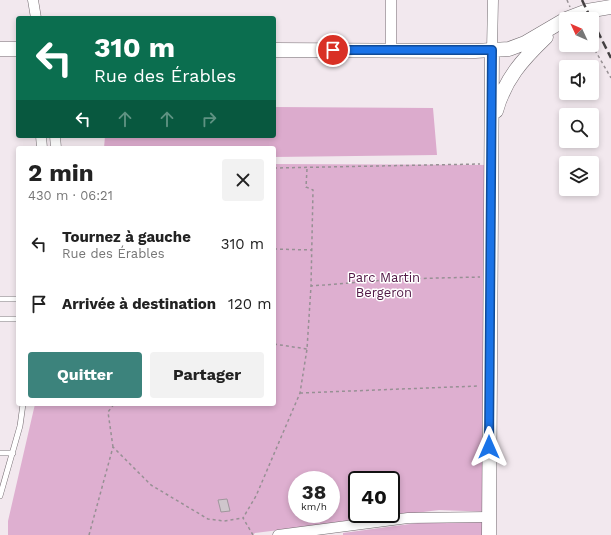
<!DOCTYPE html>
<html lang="fr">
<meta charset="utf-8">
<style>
body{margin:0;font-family:"Work Sans",sans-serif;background:#f2f2f2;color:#222;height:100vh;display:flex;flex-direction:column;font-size:15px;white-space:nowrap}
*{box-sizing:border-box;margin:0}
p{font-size:13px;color:#767676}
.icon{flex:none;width:22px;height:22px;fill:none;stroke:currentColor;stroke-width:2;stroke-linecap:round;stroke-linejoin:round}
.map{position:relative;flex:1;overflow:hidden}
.drawer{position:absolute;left:16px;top:146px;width:260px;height:260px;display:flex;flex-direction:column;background:#fff;border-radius:4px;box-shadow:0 2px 6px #0003}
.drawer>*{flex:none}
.banner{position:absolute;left:16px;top:16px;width:260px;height:122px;border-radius:4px;box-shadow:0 2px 6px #0003;background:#0b6e4f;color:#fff;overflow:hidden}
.needle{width:26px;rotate:314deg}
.fabs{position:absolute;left:559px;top:12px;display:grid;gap:8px}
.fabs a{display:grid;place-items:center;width:40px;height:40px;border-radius:4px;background:#fff;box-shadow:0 2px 6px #0003;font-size:20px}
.speed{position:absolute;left:288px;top:471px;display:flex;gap:8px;font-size:20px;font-weight:700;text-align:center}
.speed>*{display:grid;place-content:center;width:52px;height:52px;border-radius:50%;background:#fff;box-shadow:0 2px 6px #0003;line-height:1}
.speed small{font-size:10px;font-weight:400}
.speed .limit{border:2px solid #111;border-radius:6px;background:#fff;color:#111}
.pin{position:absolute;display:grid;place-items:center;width:34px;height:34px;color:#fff;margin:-17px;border:2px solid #fff;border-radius:50%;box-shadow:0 1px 4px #0007}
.me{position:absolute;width:44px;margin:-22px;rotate:0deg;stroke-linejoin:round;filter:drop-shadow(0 0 3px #0008)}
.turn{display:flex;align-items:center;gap:14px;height:84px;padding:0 12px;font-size:18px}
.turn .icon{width:52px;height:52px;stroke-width:2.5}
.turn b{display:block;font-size:28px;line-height:34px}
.lanes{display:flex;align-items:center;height:38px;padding:0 12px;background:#0003;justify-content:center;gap:20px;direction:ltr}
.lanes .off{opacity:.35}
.round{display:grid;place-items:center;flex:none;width:42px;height:42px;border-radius:4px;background:#f2f2f2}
.head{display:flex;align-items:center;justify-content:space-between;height:68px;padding:0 12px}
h1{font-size:24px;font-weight:700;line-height:30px}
.action{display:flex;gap:8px;margin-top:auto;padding:8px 12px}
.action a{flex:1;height:46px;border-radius:4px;background:#3c837c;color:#fff;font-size:16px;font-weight:700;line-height:46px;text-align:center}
.action a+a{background:#f2f2f2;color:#222}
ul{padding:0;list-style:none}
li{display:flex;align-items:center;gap:12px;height:60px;padding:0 12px}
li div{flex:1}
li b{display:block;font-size:15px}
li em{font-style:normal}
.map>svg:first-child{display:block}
</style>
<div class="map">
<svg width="611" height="535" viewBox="0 0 611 535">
<rect width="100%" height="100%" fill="#f2e8ee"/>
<path fill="#deafd0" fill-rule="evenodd" d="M274 164 496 165 492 512 439 510 255 533 253 535H8V521L35 404H274ZM297 480H331V514H297ZM357 480H391V514H357Z
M440 520 491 522 490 535H343V533Z"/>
<path fill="#dcabcd" d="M274 107 433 108 437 155 274 157V148H104L105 136H274Z"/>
<path fill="#cfc6cc" stroke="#9f969c" d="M227 499 230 511 221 512 218 500Z"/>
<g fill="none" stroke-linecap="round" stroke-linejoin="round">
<defs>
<path id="lane" d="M0 299H18
M0 319H18
M0 453H13
M0 496 20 426 23 404"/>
<path id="street" d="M33 0 36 18
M391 0V51
M492 50 493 0
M41 136 42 148
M55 136 56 148
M278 535 408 518 489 517"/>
<path id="secondary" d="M566 19 587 11 611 7
M0 49H18
M274 50 475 51 509 49 525 43 566 19
M496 111C505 79 522 60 546 37
M489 535 492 50"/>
</defs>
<use href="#lane" stroke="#736b70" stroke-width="6"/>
<use href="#street" stroke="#736b70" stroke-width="11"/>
<use href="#secondary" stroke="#736b70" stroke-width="15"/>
<path stroke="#979094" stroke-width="1.5" stroke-dasharray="3 3" stroke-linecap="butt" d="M567 0 570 7
M592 45 611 78
M274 168 480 164
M307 169 306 187 313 190 311 286
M274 249 312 250
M274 344 307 349
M300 393 478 386
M113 447 108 412 114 404
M89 535 113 447 151 485 208 519 224 521 243 518
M253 535 243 518 256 496 300 393 307 349 311 286 399 279 480 277"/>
<use href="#lane" stroke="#fff" stroke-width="5"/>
<use href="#street" stroke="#fff" stroke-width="10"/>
<use href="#secondary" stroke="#fff" stroke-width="14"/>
<path stroke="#454143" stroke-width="2.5" stroke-dasharray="8 4" stroke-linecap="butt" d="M582 0 591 19
M592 20 611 58"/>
</g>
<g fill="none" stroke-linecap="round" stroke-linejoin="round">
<defs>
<path id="route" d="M333 50H492L489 447"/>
</defs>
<use href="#route" stroke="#114b97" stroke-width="10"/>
<use href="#route" stroke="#1a73e8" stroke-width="7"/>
</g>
<g text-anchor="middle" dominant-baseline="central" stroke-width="3" stroke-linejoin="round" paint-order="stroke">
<g font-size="13" fill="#521946" stroke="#fff">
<text x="384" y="277">Parc Martin<tspan x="384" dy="15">Bergeron</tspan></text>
</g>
</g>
</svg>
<div class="fabs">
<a><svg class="needle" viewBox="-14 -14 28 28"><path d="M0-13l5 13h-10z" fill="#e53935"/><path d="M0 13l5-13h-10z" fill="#767676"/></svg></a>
<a><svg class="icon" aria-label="sound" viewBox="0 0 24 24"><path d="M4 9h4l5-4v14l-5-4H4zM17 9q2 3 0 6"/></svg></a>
<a><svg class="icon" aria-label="search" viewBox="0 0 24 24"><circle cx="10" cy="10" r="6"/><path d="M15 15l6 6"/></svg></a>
<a><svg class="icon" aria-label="layers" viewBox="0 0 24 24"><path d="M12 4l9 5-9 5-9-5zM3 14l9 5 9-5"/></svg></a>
</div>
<div class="speed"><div>38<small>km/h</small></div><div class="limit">40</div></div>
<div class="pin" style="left:333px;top:50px;background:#d93025"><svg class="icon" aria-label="arrive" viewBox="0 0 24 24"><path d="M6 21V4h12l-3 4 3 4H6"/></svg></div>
<svg class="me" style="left:489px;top:447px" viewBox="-20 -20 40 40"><path d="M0-17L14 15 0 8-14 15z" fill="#1a73e8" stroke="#fff" stroke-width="4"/></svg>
<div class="banner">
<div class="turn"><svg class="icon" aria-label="left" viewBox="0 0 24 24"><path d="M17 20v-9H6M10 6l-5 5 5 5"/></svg><div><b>310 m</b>Rue des Érables</div></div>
<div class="lanes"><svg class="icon" aria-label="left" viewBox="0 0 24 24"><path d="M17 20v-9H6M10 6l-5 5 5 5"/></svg><svg class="icon off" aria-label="ahead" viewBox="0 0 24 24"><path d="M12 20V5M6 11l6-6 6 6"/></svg><svg class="icon off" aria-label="ahead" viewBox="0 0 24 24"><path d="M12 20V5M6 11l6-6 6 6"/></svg><svg class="icon off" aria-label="right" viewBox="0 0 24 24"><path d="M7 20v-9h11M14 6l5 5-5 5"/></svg></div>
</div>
<section class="drawer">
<div class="head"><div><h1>2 min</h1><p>430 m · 06:21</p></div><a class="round"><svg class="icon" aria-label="close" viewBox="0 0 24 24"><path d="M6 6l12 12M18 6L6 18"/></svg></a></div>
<ul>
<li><svg class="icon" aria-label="left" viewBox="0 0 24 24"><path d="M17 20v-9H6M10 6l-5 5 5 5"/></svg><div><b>Tournez à gauche</b><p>Rue des Érables</p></div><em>310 m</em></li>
<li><svg class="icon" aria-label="arrive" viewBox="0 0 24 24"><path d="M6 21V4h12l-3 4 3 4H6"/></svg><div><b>Arrivée à destination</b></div><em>120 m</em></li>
</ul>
<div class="action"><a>Quitter</a><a>Partager</a></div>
</section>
</div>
